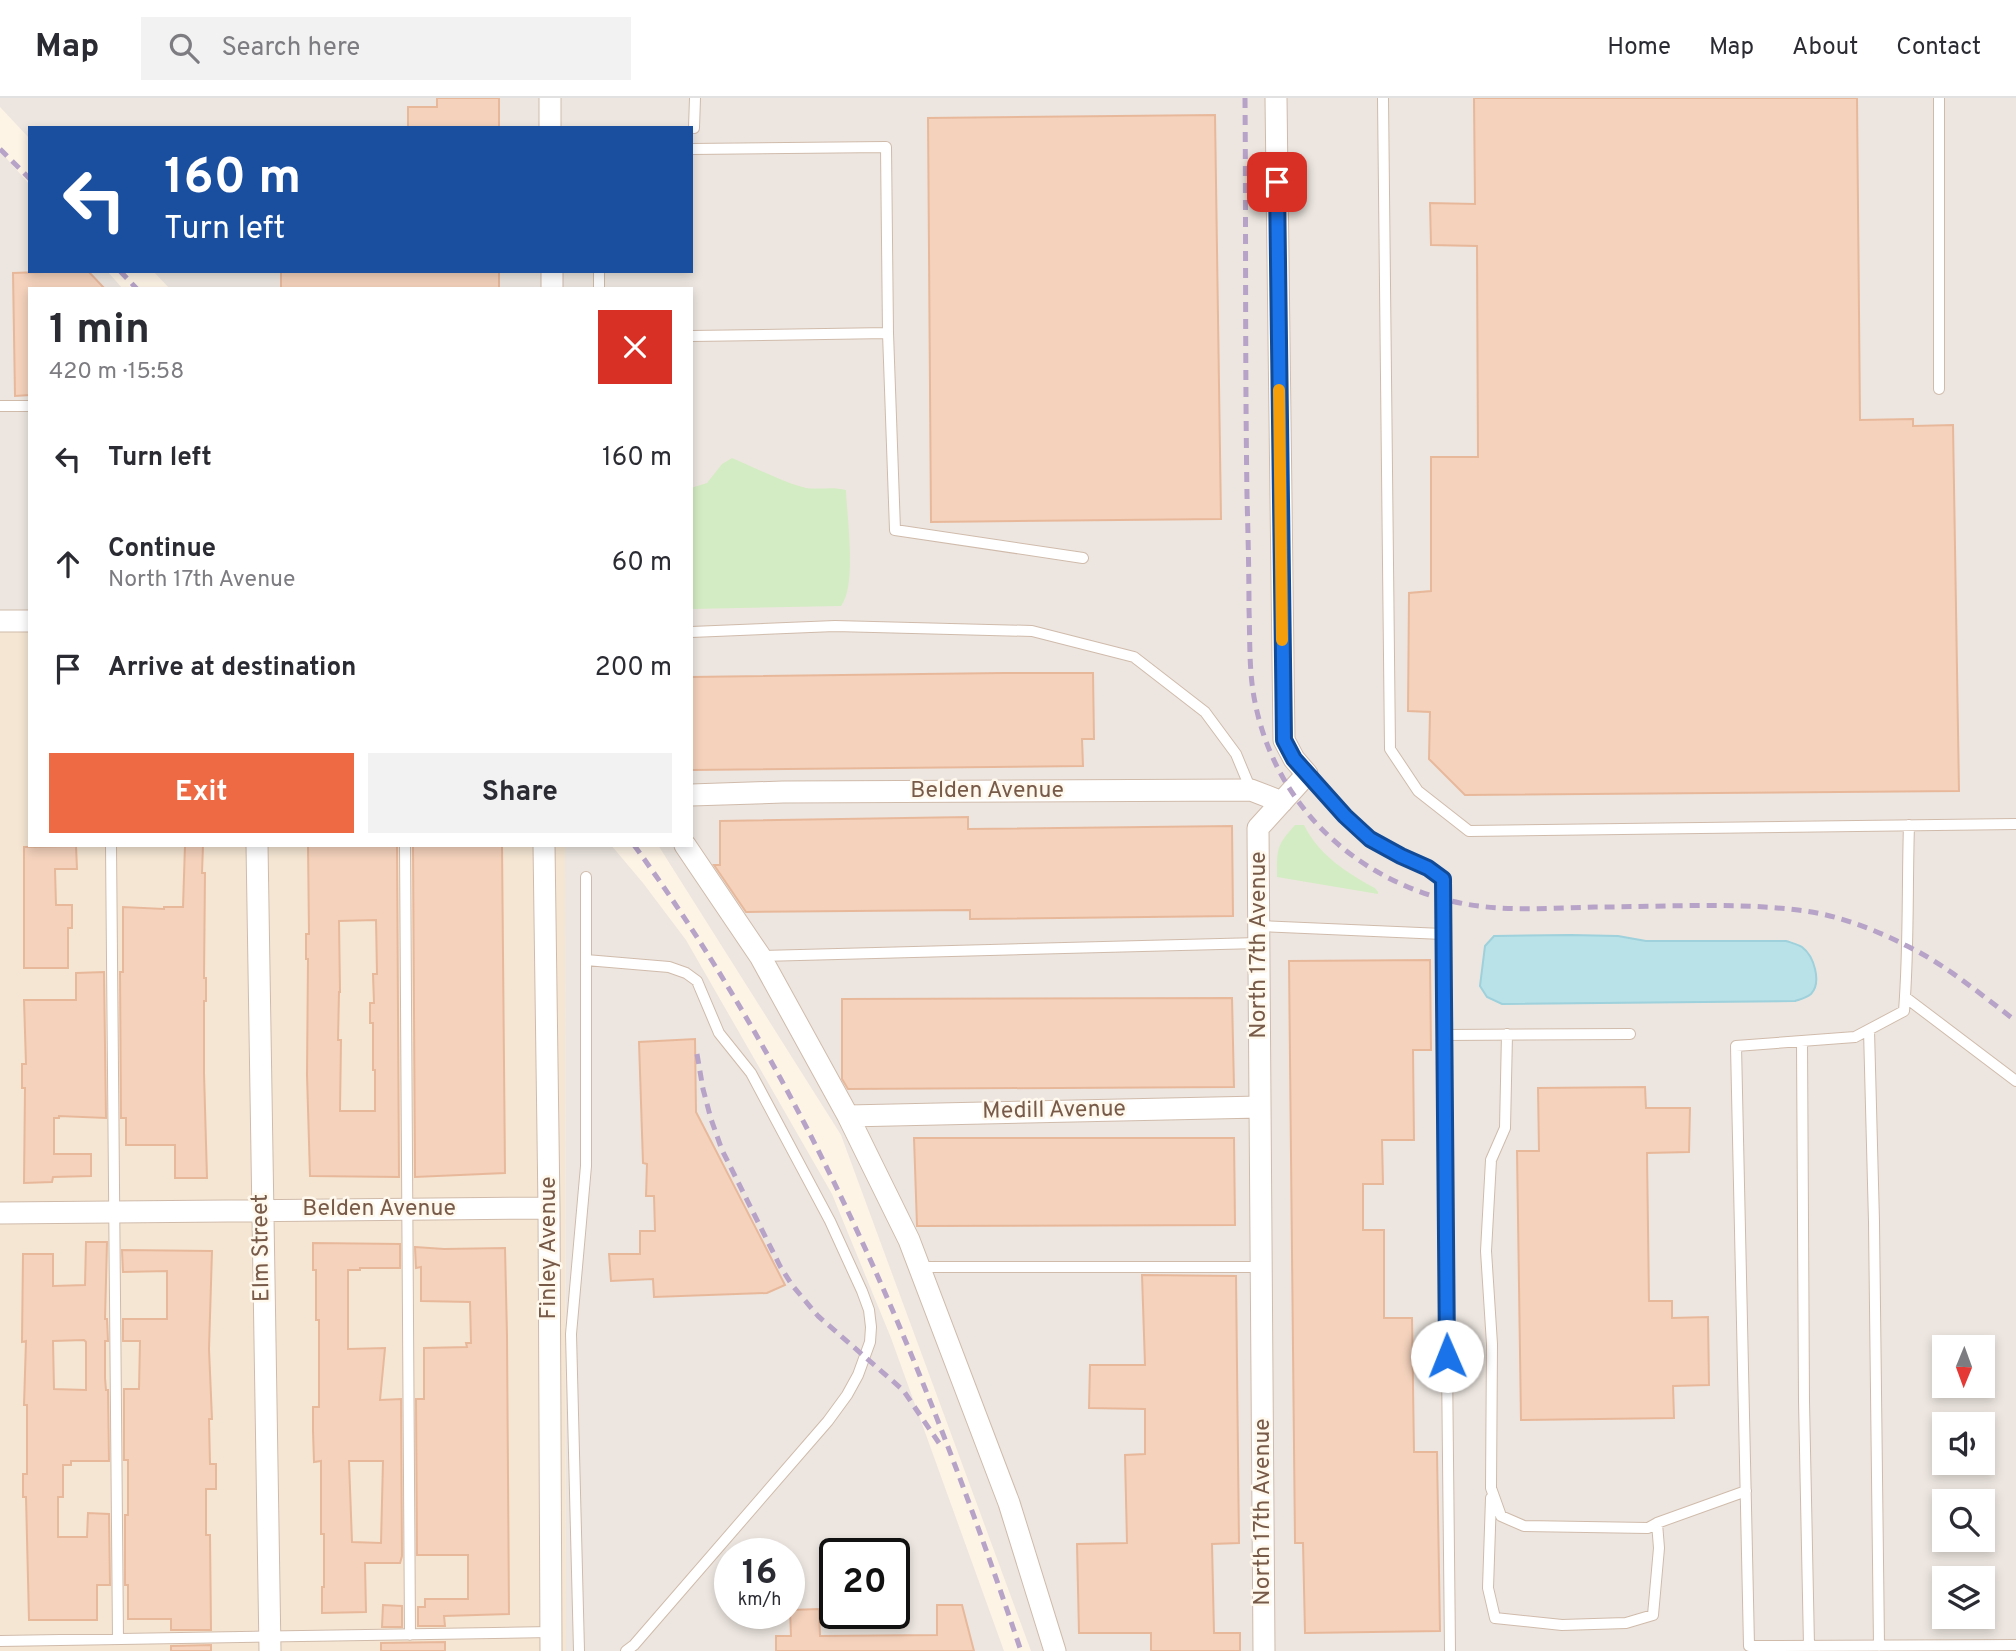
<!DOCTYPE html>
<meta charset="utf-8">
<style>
body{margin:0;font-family:Overpass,sans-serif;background:#f2f2f3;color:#2b2b33;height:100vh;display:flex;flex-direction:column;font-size:26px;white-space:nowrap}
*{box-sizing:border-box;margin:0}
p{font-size:23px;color:#7c7c81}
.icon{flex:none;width:38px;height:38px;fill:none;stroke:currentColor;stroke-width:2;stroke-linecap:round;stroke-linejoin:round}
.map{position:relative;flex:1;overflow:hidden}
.details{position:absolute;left:28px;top:189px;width:665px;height:560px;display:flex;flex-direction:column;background:#fff;border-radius:0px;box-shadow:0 4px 10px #0003}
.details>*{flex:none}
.top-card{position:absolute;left:28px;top:28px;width:665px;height:147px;border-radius:0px;box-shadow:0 4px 10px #0003;background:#1a4fa0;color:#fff;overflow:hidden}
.needle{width:46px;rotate:181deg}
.controls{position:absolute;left:1932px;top:1237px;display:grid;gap:14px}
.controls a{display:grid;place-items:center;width:63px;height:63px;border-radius:0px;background:#fff;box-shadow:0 4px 10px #0003;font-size:35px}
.speed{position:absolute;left:714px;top:1440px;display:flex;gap:14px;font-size:35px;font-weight:700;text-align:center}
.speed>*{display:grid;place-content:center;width:91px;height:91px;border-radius:50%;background:#fff;box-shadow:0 4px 10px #0003;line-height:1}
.speed small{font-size:18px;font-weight:400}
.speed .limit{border:4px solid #111;border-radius:10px;background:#fff;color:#111}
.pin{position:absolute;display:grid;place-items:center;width:60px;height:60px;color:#fff;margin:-30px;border-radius:14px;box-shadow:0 4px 10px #0006}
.me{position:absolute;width:77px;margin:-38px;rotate:359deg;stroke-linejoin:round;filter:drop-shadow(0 0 5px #0008)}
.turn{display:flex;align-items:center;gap:24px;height:147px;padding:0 21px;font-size:32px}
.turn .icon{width:91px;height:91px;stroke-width:2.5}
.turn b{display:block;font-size:49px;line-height:60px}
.round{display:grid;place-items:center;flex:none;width:74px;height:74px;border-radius:0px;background:#f2f2f3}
.head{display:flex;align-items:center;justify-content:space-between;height:119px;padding:0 21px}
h1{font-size:42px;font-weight:700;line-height:52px}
.primary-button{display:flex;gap:14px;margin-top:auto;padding:14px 21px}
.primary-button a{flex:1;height:80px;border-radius:0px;background:#ed6a45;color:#fff;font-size:28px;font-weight:700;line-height:80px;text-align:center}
.primary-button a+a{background:#f2f2f3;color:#2b2b33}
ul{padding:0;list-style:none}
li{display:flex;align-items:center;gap:21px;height:105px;padding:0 21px}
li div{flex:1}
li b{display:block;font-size:26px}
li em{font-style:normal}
header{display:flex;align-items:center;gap:42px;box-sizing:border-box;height:98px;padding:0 35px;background:#fff;border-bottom:2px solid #e1e1e2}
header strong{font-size:33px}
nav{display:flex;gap:38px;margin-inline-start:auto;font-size:24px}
.search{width:490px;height:63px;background:#f2f2f3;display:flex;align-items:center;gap:18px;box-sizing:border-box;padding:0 24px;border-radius:0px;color:#7c7c81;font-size:26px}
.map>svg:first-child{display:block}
</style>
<header>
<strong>Map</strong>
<div class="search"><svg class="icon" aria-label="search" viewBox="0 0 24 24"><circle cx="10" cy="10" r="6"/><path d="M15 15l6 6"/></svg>Search here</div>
<nav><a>Home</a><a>Map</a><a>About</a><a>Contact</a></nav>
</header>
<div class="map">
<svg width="2016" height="1553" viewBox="0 0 2016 1553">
<rect width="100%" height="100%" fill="#fdf4e6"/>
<path fill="#f5e6d3" d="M0 519H30V747H565L566 1553H0Z"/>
<path fill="#ede6e0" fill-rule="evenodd" d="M0 0H2016V1553H1031L841 1037 658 747H691V191H170L153 173H691V30H30V41L0 9ZM1944 1250H1983V1288H1944ZM1944 1326H1983V1365H1944ZM1944 1404H1983V1442H1944ZM1944 1480H1983V1519H1944Z
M0 53 30 87V173H107L123 191H30V519H0Z
M565 747H611L643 785 686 842 832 1096 891 1240 1004 1553H566ZM730 1456H789V1516H730ZM835 1456H894V1516H835Z"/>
<path fill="#d4ecc3" d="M732 360C754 369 784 385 806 390 820 392 832 388 846 392 847 419 857 488 841 508L691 511V390L707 385 722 366Z
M1295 727H1304C1319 757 1347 775 1375 790L1378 794V796L1277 779C1277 751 1276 748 1295 727Z"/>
<path fill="#b9e1e8" stroke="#9ed1db" stroke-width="2" d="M1571 837 1618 838 1646 843H1786C1792 845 1797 846 1802 849 1814 858 1822 884 1811 896 1806 900 1801 901 1795 903L1502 906 1487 899 1480 888 1485 848 1494 838Z"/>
<path fill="#f4d2bc" stroke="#e8b89b" stroke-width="2" fill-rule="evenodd" d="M437 0H499V30H408V9H437Z
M1474 0H1857L1860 322 1913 321V328L1953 327 1959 693 1465 697 1429 661 1430 614 1408 613 1409 495 1431 493V359H1478L1477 148 1431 147 1430 105 1475 106Z
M1215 17 1221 421 931 424 928 20Z
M73 173H88L105 191H30V297L15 298 13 175Z
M281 173H499V191H281Z
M1003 575H1093L1094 641H1082L1083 668 692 672 691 579Z
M968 719V731L1232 728 1233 818 970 821V812L746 814 714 767H720V723Z
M185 747H203L202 775H205L204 880H206V903H204V975L207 1080H175V1047H126V1020H121L120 874H123V809L164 811V809H183Z
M308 747H397L399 1079 310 1078 307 977 308 861H306V836H309ZM376 822 377 876H373L374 905H370V925H373V972H375V1013H340L341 942H338L339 894H340L339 823Z
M413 747H502L505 1075 415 1079Z
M76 748 77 771H55L56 807H72V830H68V870H24V749Z
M1430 862 1431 952H1413L1414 1042H1382L1383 1086H1363V1132H1384V1220H1412L1414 1354H1437L1440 1533 1305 1535 1303 1445H1295L1289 863Z
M104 874 106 1020 59 1018V1020H54V1056H91V1078L53 1079 52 1084 24 1085 25 990H22V966H26L24 902H76V875Z
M1232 900 1234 989 848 991 842 981V901Z
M695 941 696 1014 785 1187 767 1195 654 1199 653 1181 611 1183 609 1156H640V1133H655L654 1098H646L647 1066 643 1065 639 944Z
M1645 989 1646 1010H1690L1689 1054 1647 1055 1649 1203H1672V1220L1708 1219 1709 1287 1673 1288 1674 1320 1521 1322 1517 1053H1539L1538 990Z
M914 1040H1234L1235 1127 917 1128Z
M86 1144H107L105 1221H107L108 1243H105V1280L106 1292H108L109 1363H71V1367H63V1399H58V1439H87L88 1415 109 1416 110 1487H97V1522H29L26 1399H23V1376H27V1307H24L26 1243 22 1244 23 1156H53V1188L85 1187ZM84 1242 86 1244V1292L54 1291 53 1243Z
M313 1145 400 1146V1170H360V1172H348V1251L385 1250 380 1302 401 1301 402 1458 400 1465H365L366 1514 322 1515V1489H324V1436H321V1363L314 1364 313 1333V1309H319V1222H316V1172H313ZM349 1363H383L381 1445 352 1444Z
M415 1149 444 1151 505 1150 507 1237 509 1516 444 1518 445 1528H418V1509H425V1501H468V1457H417L416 1301H424V1250L467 1249 466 1245H471L470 1204 421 1203V1169L416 1170Z
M122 1152 212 1153 209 1251 212 1321H209L210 1366H216V1391H206V1437H210L211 1532H171V1521H128V1487H125V1417H128V1362H124V1291H139L140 1243H123V1221H167V1173L123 1174Z
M1142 1177 1236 1178 1239 1445 1212 1446 1214 1535H1240V1553H1151V1535H1079L1077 1446 1127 1445 1125 1357 1145 1356V1311L1089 1310 1090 1267H1145Z
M383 1507 402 1508V1529H382Z
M937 1507H962L974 1553H776V1538H791L790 1512 819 1511 820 1538 937 1537Z
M445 1544V1553H381V1545Z
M211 1547V1553H171V1548Z"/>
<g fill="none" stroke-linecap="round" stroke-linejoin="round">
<defs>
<path id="lane" d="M1383 0 1390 651 1418 693 1469 733 2016 726
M1939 0V291
M694 30 695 0
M691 51 886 49 888 235
M599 173V191
M691 238 888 235 895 432 1083 460
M0 308H30
M691 534 835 528 1032 533 1134 559 1205 614 1236 656 1251 692
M1307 676C1327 698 1346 723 1370 740 1392 757 1420 765 1442 781L1450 1553
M1909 727C1907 789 1909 851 1904 913L1855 939 1736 948 1749 1548 2016 1547
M111 747 118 1541
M405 747 410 1537
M1259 828 1443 836
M760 858 1259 845
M586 862 669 869 686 875 697 883 719 935 751 975 830 1123 862 1193 869 1212 871 1229 870 1244 858 1277 847 1297 828 1323 634 1547 626 1553
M1905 899 2016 983
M1869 932 1874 1124 1879 1548
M1507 936 1505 1030 1491 1062 1486 1153 1492 1246 1491 1390 1501 1418 1524 1428 1648 1430 1657 1425 1746 1393
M1444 937 1630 936
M1802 943 1804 1303 1809 1548
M919 1169H1261
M1491 1400 1488 1490 1495 1520 1562 1527 1626 1525 1653 1517 1659 1450 1657 1425
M0 1543 551 1534
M579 1553 571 1236 586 1068V779"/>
<path id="street" d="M550 0V30
M552 173V191
M0 523H30
M691 697 783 694 1251 692 1282 704
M257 747 270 1553
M544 747 549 1110 551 1553
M685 747 760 858 848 1018 909 1142 1009 1405 1055 1553
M848 1018 1260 1009
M0 1115 549 1110
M1264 1553 1258 730 1307 676 1294 661 1284 642 1276 0"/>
</defs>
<use href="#lane" stroke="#d0bbab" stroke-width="12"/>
<use href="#street" stroke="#d0bbab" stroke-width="23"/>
<use href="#lane" stroke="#fff" stroke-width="10"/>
<use href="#street" stroke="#fff" stroke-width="21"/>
<path stroke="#b7a3c8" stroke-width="5" stroke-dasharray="10 7" stroke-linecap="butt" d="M1245 0C1246 133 1245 266 1247 398 1248 436 1249 473 1249 511 1250 539 1249 566 1253 593 1270 703 1353 783 1460 805 1504 814 1551 810 1595 809 1662 809 1731 804 1798 812 1834 816 1872 830 1905 847 1945 866 1980 896 2016 923
M0 51 30 81
M120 173 137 191
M634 747C811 991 926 1270 1021 1553
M697 956 703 991 711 1021 722 1052 780 1168 792 1187 818 1218 903 1292 939 1345"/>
</g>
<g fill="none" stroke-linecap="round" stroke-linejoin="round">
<defs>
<path id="route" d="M1277 84 1284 642 1294 661 1345 718 1370 741 1401 758 1428 770 1443 781 1447 1258"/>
</defs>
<use href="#route" stroke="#114b97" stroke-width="18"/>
<use href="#route" stroke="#1a73e8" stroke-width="12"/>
<path stroke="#f59e0b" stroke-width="12" d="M1279 292 1282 542"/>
</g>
<g text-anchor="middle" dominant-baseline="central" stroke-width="5" stroke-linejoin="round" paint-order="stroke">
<g font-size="23" fill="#785a49" stroke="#fff8ed">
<text x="987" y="693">Belden Avenue</text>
<text transform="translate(1259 847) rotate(-90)">North 17th Avenue</text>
<text transform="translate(1054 1013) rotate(-1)">Medill Avenue</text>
<text x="379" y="1111">Belden Avenue</text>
<text transform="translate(262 1150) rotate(-91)">Elm Street</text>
<text transform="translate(549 1150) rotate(-90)">Finley Avenue</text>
<text transform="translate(1263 1414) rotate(-90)">North 17th Avenue</text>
</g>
</g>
</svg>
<div class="controls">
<a><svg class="needle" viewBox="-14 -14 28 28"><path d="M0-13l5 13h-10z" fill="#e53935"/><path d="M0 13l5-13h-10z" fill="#7c7c81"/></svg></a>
<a><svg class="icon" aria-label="sound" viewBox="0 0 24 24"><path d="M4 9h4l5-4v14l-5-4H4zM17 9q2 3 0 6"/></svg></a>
<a><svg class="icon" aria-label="search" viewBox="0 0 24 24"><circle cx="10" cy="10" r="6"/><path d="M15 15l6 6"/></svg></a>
<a><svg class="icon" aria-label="layers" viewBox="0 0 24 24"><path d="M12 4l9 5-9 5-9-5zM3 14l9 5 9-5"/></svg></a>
</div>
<div class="speed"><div>16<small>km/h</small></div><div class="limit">20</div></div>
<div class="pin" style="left:1277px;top:84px;background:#d93025"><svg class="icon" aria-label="arrive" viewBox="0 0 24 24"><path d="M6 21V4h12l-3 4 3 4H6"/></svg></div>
<svg class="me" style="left:1447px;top:1258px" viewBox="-20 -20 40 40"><circle r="19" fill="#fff"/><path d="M0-13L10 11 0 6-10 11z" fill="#1a73e8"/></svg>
<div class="top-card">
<div class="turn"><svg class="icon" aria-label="left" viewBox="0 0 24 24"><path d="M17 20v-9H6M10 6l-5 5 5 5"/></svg><div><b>160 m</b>Turn left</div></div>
</div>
<section class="details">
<div class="head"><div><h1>1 min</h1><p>420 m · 15:58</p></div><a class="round" style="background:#d93025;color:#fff"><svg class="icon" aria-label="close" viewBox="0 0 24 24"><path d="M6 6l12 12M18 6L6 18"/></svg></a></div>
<ul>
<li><svg class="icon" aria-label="left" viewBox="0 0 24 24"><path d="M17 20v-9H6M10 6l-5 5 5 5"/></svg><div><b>Turn left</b></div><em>160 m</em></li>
<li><svg class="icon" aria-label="ahead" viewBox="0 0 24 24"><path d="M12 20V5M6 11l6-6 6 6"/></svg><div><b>Continue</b><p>North 17th Avenue</p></div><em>60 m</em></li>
<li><svg class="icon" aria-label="arrive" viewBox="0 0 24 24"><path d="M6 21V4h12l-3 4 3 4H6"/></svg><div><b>Arrive at destination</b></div><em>200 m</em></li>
</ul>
<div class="primary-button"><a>Exit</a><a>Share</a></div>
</section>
</div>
